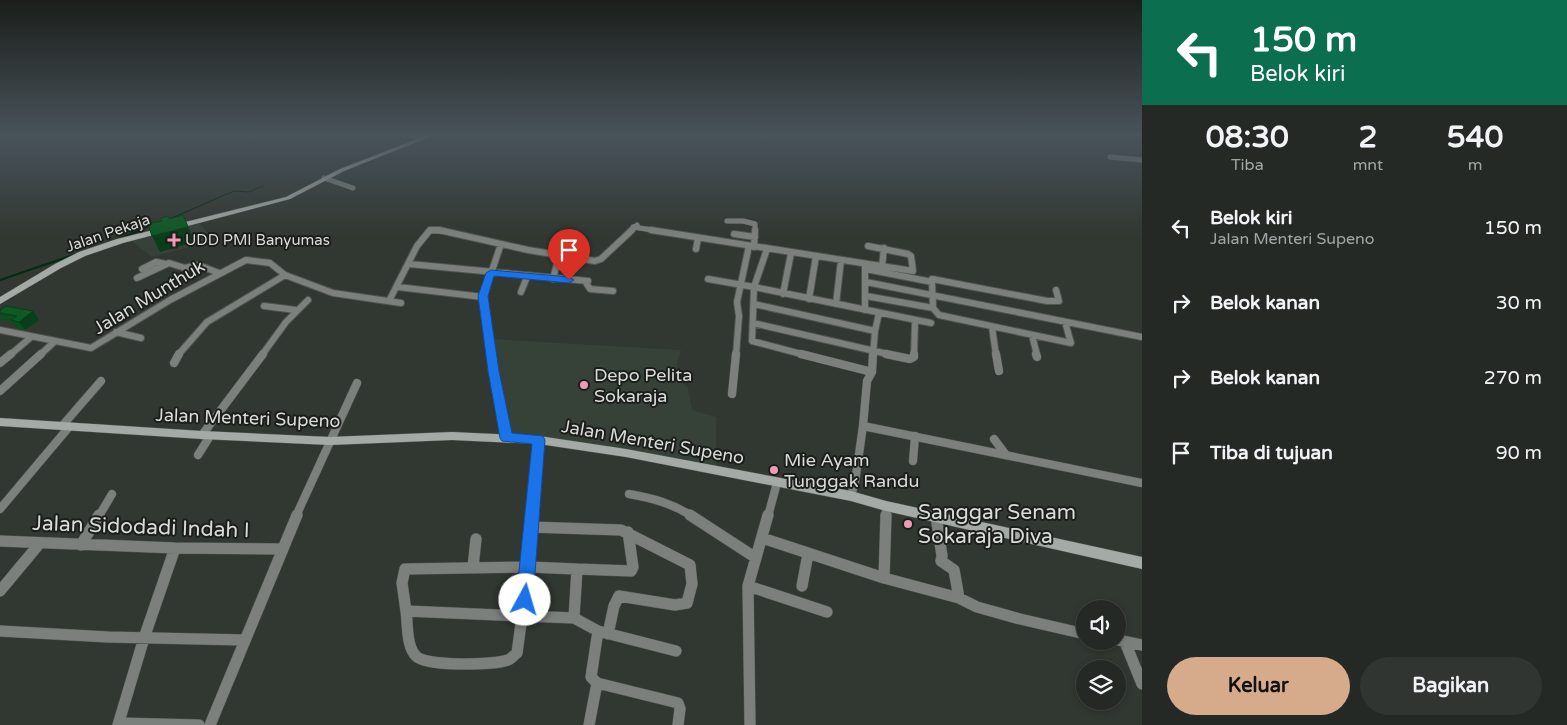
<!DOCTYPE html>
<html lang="id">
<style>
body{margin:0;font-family:"Varela Round",sans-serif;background:#313532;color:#f1f3f6;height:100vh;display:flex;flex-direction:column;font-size:19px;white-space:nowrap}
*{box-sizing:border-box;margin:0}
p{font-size:16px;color:#a3a6a7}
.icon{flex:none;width:28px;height:28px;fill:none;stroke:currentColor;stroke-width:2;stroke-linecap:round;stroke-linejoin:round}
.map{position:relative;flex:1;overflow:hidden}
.details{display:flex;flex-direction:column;background:#252925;width:425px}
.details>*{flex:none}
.guide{background:#0b6e4f;color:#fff;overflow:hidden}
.controls{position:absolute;left:1076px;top:600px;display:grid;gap:10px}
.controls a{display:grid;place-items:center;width:50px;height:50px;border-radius:50%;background:#252925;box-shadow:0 2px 8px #0003,0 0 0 1px #424542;font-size:25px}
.pin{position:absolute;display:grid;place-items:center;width:42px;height:42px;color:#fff;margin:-51px -21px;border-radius:50% 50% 50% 0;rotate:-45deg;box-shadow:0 0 5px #0007}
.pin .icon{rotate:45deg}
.me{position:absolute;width:55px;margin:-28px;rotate:6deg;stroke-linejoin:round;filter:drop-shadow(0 0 4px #0008)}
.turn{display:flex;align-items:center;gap:18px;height:105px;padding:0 25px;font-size:22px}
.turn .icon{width:65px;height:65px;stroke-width:2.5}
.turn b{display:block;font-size:35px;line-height:42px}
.eta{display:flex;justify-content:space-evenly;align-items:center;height:85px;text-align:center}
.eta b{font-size:30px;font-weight:700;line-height:35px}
.cta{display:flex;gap:10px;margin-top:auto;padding:10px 25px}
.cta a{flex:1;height:58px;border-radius:30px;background:#d6ab8b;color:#111;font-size:20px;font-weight:700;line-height:58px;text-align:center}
.cta a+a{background:#313532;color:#f1f3f6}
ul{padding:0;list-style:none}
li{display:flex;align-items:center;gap:15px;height:75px;padding:0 25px}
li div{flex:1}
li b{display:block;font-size:19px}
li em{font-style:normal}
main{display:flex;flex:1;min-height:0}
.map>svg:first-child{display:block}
</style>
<main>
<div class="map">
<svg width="1142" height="725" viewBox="0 0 1142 725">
<rect width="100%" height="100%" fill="#313731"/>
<path fill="#364238" d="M199 223 215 240 152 257 132 241Z
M491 339 681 350 677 364 681 382 688 388 692 410 716 417V471L510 433Z"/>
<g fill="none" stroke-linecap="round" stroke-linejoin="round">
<path stroke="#052a0e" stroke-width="1" d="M172 218 234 191 249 192 263 186
M138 231 151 226"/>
<path stroke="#052a0e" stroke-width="2" d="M116 240 141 230
M0 280 76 254"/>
<defs>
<path id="street-far3" d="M1110 157 1142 160
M324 178 353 188
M727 221H743L755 224V231
M633 227 659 231
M429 231H444
M630 231 637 225"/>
<path id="street-far2" d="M651 230 913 271 911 256 908 254 868 246
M734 234 755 237
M754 247 755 230
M696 249 698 238
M409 264 588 281
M865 266V310
M882 267 884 248
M142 269 156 262 166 264
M866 269 932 282V279L1047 301H1059L1056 290
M137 278 169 263 185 268 198 265 219 273
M553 279 559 256
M708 279 754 287 767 249
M585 281 590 289 613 291
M866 282 1142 337
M932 282 933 308 939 315 1071 343 1065 322
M398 287 483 297
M521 292 527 277
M783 294 791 253
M866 296 933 308
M809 299 816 256
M389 301 417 246 430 230H439L528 250 595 261 601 259 632 230
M754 304 875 331
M836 304 841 260
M264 306 296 310
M753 323 892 355
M992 327 996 355
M0 330 91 348 170 300 246 260 270 263 285 275 333 293 401 303
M116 332 141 338
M1032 335 1037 355
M10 355 30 338
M40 355 54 342
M178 355 207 322 285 275
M262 355 286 322 308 300
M492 355 483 297 501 244
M736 355 739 316 737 302 749 246
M805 355 752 341 754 287 931 323
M873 355 875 331 879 313
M914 355 915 321"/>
<path id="street-far1" d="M491 354 507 438
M801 354 872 372
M873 354 872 372 867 381 863 426 1142 483
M886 354 910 359 914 357V354
M996 354 999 371
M1036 354 1037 357
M0 363 11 354
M174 363 179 354
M0 391 41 354
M732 394 736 354
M62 426 101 381
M202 435 263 354
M994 439 1006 455
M198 455 210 436
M913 461 915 436
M629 494C652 498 671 503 692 516
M851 496 855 482 863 426
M0 509 69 427
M99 516 112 494
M296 516 357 383
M531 516 539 440
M768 516 777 483
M886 516V506"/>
<path id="street" d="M690 515 756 558
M936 516 942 556 941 561 954 570 959 598
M530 527 621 530 690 565 692 584 687 603 675 605 619 596 614 606 608 634
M762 538 884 578 886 515
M0 541 175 548 281 549
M81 545 99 515
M473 567 476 539
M528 567 531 515
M577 569 631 571 633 567 628 532
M884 578 959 598 977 607 1020 619 1085 634
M748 586 827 612
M802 586 808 554
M0 591 40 543
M406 611 522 616
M406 611C408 624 406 646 416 656 426 667 493 665 508 660 511 659 514 655 517 653L522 616
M406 611 402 583 405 569 528 567
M522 616 574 618 577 569 528 567
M522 616 528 567
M574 618 598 631 676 651
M0 631 108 637 244 640
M1118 640 1142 645
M1125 642 1142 684
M597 683 678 703 680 709 678 725
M119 723 199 725
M118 725 144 638 175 548
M210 725 297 515
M589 725 597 683 591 677 598 631
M750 725 748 586 768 515"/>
<path id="secondary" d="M425 136H432L344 171 290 199 123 243 85 256 61 268 0 304V297L55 264 79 252 117 239 286 197 340 169Z
M0 418 202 431 330 437 452 432 539 436 626 449 851 491 886 501 1142 557V569L886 511 851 501 626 457 539 444 452 440 330 445 202 439 0 426Z"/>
</defs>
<use href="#street-far3" stroke="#4f554f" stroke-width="5.5"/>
<use href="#street-far2" stroke="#4f554f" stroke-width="8"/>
<use href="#street-far1" stroke="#4f554f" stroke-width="9"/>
<use href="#street" stroke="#4f554f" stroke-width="12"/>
<use href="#secondary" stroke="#4f554f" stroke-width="1"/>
<use href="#street-far3" stroke="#7c807d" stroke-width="5"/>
<use href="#street-far2" stroke="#7c807d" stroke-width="6"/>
<use href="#street-far1" stroke="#7c807d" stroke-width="8"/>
<use href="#street" stroke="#7c807d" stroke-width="11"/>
<use href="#secondary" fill="#a4aaa5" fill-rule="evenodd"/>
</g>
<path fill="#0d4d20" d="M0 310 33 311 39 320 25 330 17 328 12 322 3 320 0 317Z"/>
<path fill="#0a3e1a" d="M183 215 195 242 160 252 152 236 175 231Z
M33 311 39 320 25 330 19 322Z"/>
<path fill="#0f5925" stroke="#0a3e1a" d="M183 215 188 227 152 236 148 224 162 221 161 218 169 216V219Z
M6 306 33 311 19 322 11 320 17 316 0 313V310Z"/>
<linearGradient id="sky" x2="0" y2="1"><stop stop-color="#1b1e1b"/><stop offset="0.57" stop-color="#48535a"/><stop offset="1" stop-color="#48535a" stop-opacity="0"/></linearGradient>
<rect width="1142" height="237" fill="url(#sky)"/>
<path fill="#1a73e8" stroke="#114b97" d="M491 270 569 277 574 280 569 283 494 276 488 296 499 371 512 433 543 436 545 440 533 600 530 605 525 608 519 605 516 600 532 444 502 441 500 438 488 371 478 296 486 273Z"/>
<g fill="#f09ab7" stroke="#1b1e1b" stroke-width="2">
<path d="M171.5 232.5h5v5h5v5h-5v5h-5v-5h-5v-5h5z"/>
<circle cx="584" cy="385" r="5"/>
<circle cx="774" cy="470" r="5"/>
<circle cx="908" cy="524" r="5"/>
</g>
<g text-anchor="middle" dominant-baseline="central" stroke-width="4" stroke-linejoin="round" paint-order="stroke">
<g font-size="15" fill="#d8dcd8" stroke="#1b1e1b">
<text transform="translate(108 233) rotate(-19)">Jalan Pekaja</text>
</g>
<g font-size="15" fill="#d8dcd8" stroke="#1b1e1b" text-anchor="start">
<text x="185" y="240">UDD PMI Banyumas</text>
</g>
<g font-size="18" fill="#d8dcd8" stroke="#1b1e1b">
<text transform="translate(149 297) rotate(-31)">Jalan Munthuk</text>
<text transform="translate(248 418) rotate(2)">Jalan Menteri Supeno</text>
<text transform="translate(653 442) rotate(10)">Jalan Menteri Supeno</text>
</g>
<g font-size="18" fill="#d8dcd8" stroke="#1b1e1b" text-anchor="start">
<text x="594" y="375">Depo Pelita<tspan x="594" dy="21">Sokaraja</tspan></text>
<text x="784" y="460">Mie Ayam<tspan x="784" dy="21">Tunggak Randu</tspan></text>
</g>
<g font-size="21" fill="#d8dcd8" stroke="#1b1e1b" text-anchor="start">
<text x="918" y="512">Sanggar Senam<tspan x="918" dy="24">Sokaraja Diva</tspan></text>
</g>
<g font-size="21" fill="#d8dcd8" stroke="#1b1e1b">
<text transform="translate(141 527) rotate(2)">Jalan Sidodadi Indah I</text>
</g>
</g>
</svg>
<div class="controls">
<a><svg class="icon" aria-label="sound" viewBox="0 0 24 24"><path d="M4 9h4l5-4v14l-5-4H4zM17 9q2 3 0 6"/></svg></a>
<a><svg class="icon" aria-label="layers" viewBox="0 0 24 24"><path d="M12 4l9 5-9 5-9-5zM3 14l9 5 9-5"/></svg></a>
</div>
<div class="pin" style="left:569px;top:280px;background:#d93025"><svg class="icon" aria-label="arrive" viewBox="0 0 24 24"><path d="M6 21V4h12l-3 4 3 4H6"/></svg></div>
<svg class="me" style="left:525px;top:600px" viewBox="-20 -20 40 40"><circle r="19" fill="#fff"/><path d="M0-13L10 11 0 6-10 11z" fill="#1a73e8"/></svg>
</div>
<section class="details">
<div class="guide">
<div class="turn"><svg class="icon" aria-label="left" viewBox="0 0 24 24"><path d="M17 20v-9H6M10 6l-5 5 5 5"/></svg><div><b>150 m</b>Belok kiri</div></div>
</div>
<div class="eta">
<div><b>08:30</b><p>Tiba</p></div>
<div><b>2</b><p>mnt</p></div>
<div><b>540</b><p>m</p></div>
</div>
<ul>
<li><svg class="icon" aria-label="left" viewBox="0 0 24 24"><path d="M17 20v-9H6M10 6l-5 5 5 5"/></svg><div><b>Belok kiri</b><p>Jalan Menteri Supeno</p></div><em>150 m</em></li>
<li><svg class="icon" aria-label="right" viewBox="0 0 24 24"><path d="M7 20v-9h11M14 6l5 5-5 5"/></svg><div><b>Belok kanan</b></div><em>30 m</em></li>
<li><svg class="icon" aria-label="right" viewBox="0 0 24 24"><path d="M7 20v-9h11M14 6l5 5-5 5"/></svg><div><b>Belok kanan</b></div><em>270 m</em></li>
<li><svg class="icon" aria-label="arrive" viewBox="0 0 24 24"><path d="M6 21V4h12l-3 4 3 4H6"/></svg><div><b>Tiba di tujuan</b></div><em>90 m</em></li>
</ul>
<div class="cta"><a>Keluar</a><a>Bagikan</a></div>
</section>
</main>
